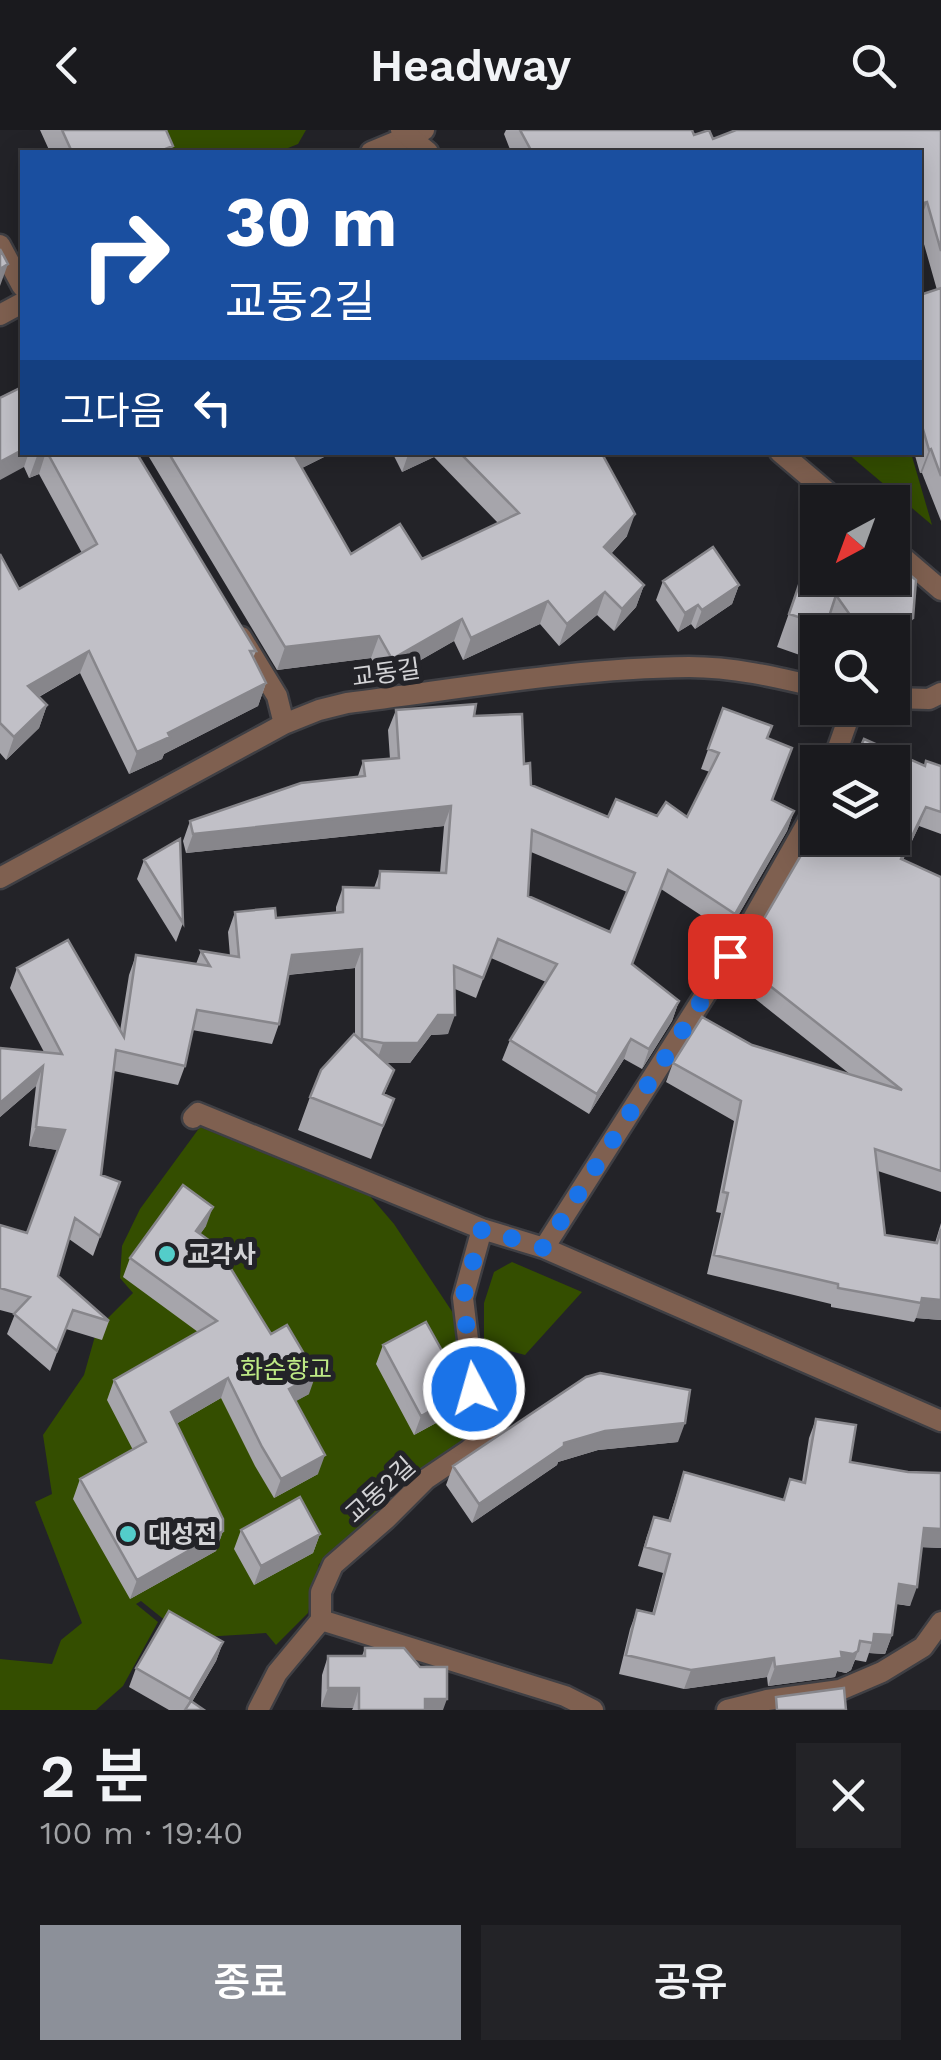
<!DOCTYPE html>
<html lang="ko">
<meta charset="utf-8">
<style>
body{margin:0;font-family:"Work Sans","Noto Sans KR",sans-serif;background:#232327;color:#f1f3f6;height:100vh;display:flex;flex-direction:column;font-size:38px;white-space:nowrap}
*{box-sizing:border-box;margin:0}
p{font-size:32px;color:#9fa1a4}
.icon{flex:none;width:55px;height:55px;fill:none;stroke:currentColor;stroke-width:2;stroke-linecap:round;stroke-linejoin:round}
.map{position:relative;height:1580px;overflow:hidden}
.panel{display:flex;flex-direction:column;background:#1a1a1e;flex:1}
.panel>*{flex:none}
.guide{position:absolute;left:20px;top:20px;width:902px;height:305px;border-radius:0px;box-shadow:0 5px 25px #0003,0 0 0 2px #38383c;background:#1a4fa0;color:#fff;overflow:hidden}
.needle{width:65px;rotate:221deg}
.tools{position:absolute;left:800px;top:355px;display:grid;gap:20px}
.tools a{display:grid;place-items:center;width:110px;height:110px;border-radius:0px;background:#1a1a1e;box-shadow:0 5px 25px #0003,0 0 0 2px #38383c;font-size:50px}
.pin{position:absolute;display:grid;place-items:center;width:85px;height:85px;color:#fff;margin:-42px;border-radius:20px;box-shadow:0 5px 15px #0006}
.me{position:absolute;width:110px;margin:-55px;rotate:354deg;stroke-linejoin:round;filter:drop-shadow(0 0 8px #0008)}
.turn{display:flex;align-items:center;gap:35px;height:210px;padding:0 40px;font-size:45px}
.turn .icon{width:130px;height:130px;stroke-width:2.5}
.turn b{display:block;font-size:70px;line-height:85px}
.then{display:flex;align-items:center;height:95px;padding:0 40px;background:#0003;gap:20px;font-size:38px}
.round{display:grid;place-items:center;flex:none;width:105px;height:105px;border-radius:0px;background:#232327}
.overview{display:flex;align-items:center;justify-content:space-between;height:170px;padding:0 40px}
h1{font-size:60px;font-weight:600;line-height:75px}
.primary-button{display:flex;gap:20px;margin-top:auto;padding:20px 40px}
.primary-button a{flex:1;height:115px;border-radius:0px;background:#8c9099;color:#fff;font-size:40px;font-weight:600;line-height:115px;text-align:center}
.primary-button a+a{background:#232327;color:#f1f3f6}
header{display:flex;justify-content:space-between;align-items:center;height:130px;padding:0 40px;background:#1a1a1e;font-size:45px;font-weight:600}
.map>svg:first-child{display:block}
</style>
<header><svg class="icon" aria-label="back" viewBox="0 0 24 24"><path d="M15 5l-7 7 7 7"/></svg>Headway<svg class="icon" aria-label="search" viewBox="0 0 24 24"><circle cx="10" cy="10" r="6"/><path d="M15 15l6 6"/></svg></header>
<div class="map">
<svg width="941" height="1580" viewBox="0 0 941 1580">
<rect width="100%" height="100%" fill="#232328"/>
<path fill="#344e00" d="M153 0H306L298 14 278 22H163Z
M847 323H911L932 395Z
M200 997 370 1066 394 1094 453 1183 474 1295 462 1319 349 1413 319 1434 308 1483 276 1515 266 1503 187 1508 141 1471 136 1474 158 1492 123 1556 96 1580H0V1529L52 1534 61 1510 82 1493 35 1372 52 1364 43 1305 84 1245 97 1199 133 1163 120 1148 122 1116 140 1079Z
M512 1132 582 1162 525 1225 484 1214V1173L494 1142Z"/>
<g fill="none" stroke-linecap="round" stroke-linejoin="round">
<defs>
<path id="minor" d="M371 22 424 0
M0 115 22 156
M0 185 22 173
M241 507 277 566 284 594
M892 568 929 569 941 563
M833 632 852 578
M0 748 284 594 319 580 347 573C460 559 575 538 689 537 733 537 776 547 818 557
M193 988 198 983 482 1099 544 1118 941 1291
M544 1118 750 794 818 674
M321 1490 565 1566 593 1580
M258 1580 277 1543 321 1490V1462L333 1435 386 1389 426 1349 469 1320 488 1302 474 1259 463 1168 482 1099
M727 1580 767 1570 840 1560 882 1542 923 1517 941 1492"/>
<path id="tertiary" d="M401 0 428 22
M780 322 839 372
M892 418 941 460"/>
</defs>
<use href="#minor" stroke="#3f3f44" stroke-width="25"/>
<use href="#tertiary" stroke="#3f3f44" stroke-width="25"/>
<use href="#minor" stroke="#7f6050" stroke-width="20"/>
<use href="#tertiary" stroke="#7f6050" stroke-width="20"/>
</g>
<path fill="#a6a5ab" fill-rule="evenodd" d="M40 0H166L173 16 170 22H50Z
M506 0H692L694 5 713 9 941 0V391L922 343H920L914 322H920V165L937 160 920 100V22H511L504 4Z
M22 322H136L256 521 253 528 266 553 258 576 164 624 162 629 129 644 80 543 39 567 47 575 39 598 6 630 0 623V424L19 459 82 423 39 344 29 348 24 337Z
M146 322H334L302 338 351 424 422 429 498 393 434 327 402 342 392 322H601L627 406 611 424 644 455 636 477 614 501 597 485 559 516 540 494 463 530 454 511 384 551 371 528 277 540Z
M892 430 916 450 913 488 900 521 892 523V502H827L825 499 824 502H818V519L814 530 777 517 801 449 807 451 818 439V448H892Z
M663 451 739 455 732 474 695 499 691 494 678 502 656 470Z
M723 578 767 608 772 670 794 681 787 701 728 803 661 759 632 834 679 871 672 891 642 939 624 929 589 984 502 930 510 910 546 852 491 828 476 868 455 859 448 904 431 905 410 933H386L394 940 384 965 394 969 371 1029 298 1000 310 967 355 904V838L288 845 279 894 272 914 192 900 185 936 178 955 114 941 101 1045 120 1052 93 1126 69 1109 58 1146 109 1191 102 1210 66 1199 50 1241 7 1204 15 1184 0 1180V1095L27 1103 58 1020 29 1016 36 956 0 987V918L44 922 10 858 17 838 120 901 129 845 136 825 196 834 201 821 230 826 228 802 235 782 276 788 336 782V777L343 757 374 758 380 741 440 743 444 696 186 723 183 711 190 691 358 646 363 631 390 629 388 600 396 580 474 586 524 634 531 655 608 687 657 686 687 687 710 642 701 639ZM531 722 627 762 610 802 528 766Z
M925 636H941V704L919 696 903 730 941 747V1062L878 1041 885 1105 935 1113 941 1093V1190L916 1188 914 1192 831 1177V1174L707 1144 721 1083 716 1082 734 991 666 952 673 933 752 915 851 945 734 852 741 833 752 819H751L758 799 818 708Z
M144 730 183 793 176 812 137 749Z
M206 1096 200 1104 309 1264 295 1271 318 1344 274 1368 255 1336 221 1268 176 1294 223 1401 216 1421 130 1469 73 1369 80 1349 133 1320 107 1270 114 1250 198 1202 123 1147 130 1128Z
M383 1215 458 1281 414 1305 376 1234Z
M586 1247 678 1312 598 1320 558 1332 557 1335 472 1393 446 1355 453 1336Z
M816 1289 850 1332 908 1342 941 1343V1418L921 1417 910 1476 896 1474 892 1505 885 1524 869 1523 866 1532 855 1530 851 1540 846 1543 837 1541 835 1547 768 1556 767 1547 684 1559 619 1544 630 1499 637 1480 652 1484 663 1443 638 1436 647 1406 654 1387 668 1391 684 1342 783 1370 790 1349 802 1352 809 1308Z
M241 1400 320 1404 313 1423 254 1455 234 1419Z
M223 1512 216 1531 192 1572 204 1580H169L129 1557 136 1538Z
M365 1518 443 1580H352L353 1578 321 1577 322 1545 328 1526H362Z"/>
<path fill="#87868b" d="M927 72 920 91V74Z
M8 134 0 156V139Z
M931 319 922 343H920L929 320Z
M22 320V322H29L24 337 0 350V332Z
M44 322H46L39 344 29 348 37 326Z
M296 322H334L286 346 294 324Z
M409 322H435L434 327 402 342Z
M635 384 627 406 596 440 604 417Z
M644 455 636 477 614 501 622 479Z
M739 455 732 474 695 499 702 480Z
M605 462 597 485 559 516 567 494Z
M548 471 540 494 463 530 471 508Z
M698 475 691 494 678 502 685 483Z
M913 488 900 521 892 523V502H862Z
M462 489 454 511 384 551 392 529Z
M379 506 371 528 277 540 285 517Z
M89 521 80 543 19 578 28 556Z
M266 553 258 576 164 624 162 629 129 644 137 622 168 603Z
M47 575 39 598 6 630 14 607Z
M451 676 444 696 186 723 193 704Z
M926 677 919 696 894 749 901 729Z
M794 681 787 701 728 803 735 784Z
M362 819 355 838 285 845 292 825Z
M679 871 672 891 642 939 649 919Z
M438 885H455L448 904 431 905 410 933H376L383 913Z
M631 909 624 929 589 984 597 964Z
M43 936 36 956 0 987V973Z
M36 997 65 1000 58 1020 29 1016Z
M213 1077 206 1096 189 1120 196 1101Z
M922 1168 941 1170V1190L916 1188Z
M316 1244 309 1264 282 1279 289 1259Z
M228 1248 221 1268 164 1301 171 1282Z
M465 1262 458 1281 414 1305 421 1286Z
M685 1293 678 1312 598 1320 558 1332 557 1335 472 1393 479 1374 564 1313 605 1301Z
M325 1325 318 1344 274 1368 281 1349Z
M924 1398 941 1399V1418L917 1417Z
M223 1401 216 1421 130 1469 137 1450Z
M320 1404 313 1423 254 1455 261 1436Z
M899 1454 917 1457 910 1476 892 1473Z
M874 1504 892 1505 885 1524 869 1523Z
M223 1512 216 1531 187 1580H186L190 1569Z
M858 1521 851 1540 846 1543 837 1541 835 1547 768 1556 775 1537 841 1522Z
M774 1528 767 1547 684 1559 691 1540Z
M328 1558H359L353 1578 321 1577Z
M425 1569H447L443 1580H421Z"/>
<path fill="#c1c0c7" stroke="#87868b" stroke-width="2.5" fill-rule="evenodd" d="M62 0H166L173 16 158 22H72Z
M520 0H692L694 5 709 0 713 9 736 0H941V121L927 72 920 74V22H532Z
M0 119 8 134 0 139Z
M941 158V346L931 319 929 320 920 289V165Z
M22 257V320L0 332V268Z
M47 322H136L256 521H250L266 553 168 603 170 607 137 622 89 521 28 556 47 575 14 607 0 593V424L19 459 97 414Z
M168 322H296L294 324 351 424 400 394 422 429 519 383 459 322H601L635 384 604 417 644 455 622 479 605 462 567 494 548 471 471 508 462 489 392 529 379 506 285 517Z
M713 417 739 455 702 480 698 475 685 483 663 451Z
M892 430 916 450 913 488 862 502 836 465 826 496 789 484 801 449 807 451 818 439V448H892Z
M476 574 474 586 522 584 524 634 530 633 531 655 608 687 616 669 657 686 666 672 687 687 719 623 708 619 723 578 772 596 767 608 792 618 772 670 794 681 735 784 668 740 632 834 679 871 649 919 631 909 597 964 510 910 557 834 498 809 483 848 454 836 455 885H438L418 913H383L362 909V819L292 825 279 894 197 880 185 936 116 920 101 1045 120 1052 100 1106 75 1088 58 1146 109 1191 73 1180 57 1221 14 1184 30 1167 0 1158V1095L27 1103 65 1000 36 997 43 936 0 973V918L62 924 17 838 68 810 124 907 136 825 210 836 201 821 239 827 235 782 275 778 276 788 343 782V757L379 758 380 741 446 743 451 676 193 704 190 691 301 653 365 646 363 631 399 628 396 580ZM532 700 635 743 610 802 528 766Z
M864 609 925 636 926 631 941 636V682L926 677 901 729 941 747V1041L875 1019 885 1105 937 1113 941 1099V1170L922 1168 921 1173 838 1158V1154L714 1125 728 1063 723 1062 741 971 673 933 702 887 752 915 902 960 741 833 765 804 758 799 818 696V708H892V632H854Z
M180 709 183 793 144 730Z
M354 904 394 940 383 964 394 969 383 996 310 967 321 940Z
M183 1055 213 1077 196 1101 217 1116 271 1204 287 1195 316 1244 289 1259 325 1325 281 1349 262 1317 228 1248 171 1282 223 1389V1401L137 1450 80 1349 146 1312 114 1250 217 1191 130 1128Z
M426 1192 465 1262 421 1286 383 1215Z
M600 1243 690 1260 685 1293 605 1301 564 1313V1316L479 1374 453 1336 586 1247Z
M816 1289 856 1295 850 1332 908 1342 941 1343V1399L924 1398 917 1457 899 1454 892 1505 874 1504 873 1513 860 1511 858 1521 853 1524 841 1522 842 1528 775 1537 774 1528 691 1540 626 1525 637 1480 654 1484 670 1424 645 1417 654 1387 670 1391 684 1342 784 1370 790 1349 805 1353Z
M300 1367 320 1404 261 1436 241 1400Z
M169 1481 223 1512 190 1569 136 1538Z
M365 1518H404L420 1537H447V1569H425V1580H359V1558H328V1526H365Z
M844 1558 846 1580H777L776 1567Z
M191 1571 204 1580H185Z"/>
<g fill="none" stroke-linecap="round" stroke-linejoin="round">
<path stroke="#1a73e8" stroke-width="18" stroke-dasharray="0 32.4" d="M474 1259 463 1168 482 1099 544 1118 730 826"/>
</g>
<g fill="#53cdca" stroke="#232328" stroke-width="4">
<circle cx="167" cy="1124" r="10"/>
<circle cx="128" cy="1404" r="10"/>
</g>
<g text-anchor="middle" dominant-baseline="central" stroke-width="10" stroke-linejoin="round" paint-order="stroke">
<g font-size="25" fill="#d3d3d6" stroke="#232328">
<text transform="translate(386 543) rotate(-8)">교동길</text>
<text transform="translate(380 1360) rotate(-42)">교동2길</text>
</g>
<g font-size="25" font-weight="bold" fill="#d3d3d6" stroke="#232328" text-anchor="start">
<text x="187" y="1124">교각사</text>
<text x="148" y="1404">대성전</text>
</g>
<g font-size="25" fill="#bde985" stroke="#232328">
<text x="286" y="1239">화순향교</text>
</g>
</g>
</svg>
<div class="tools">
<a><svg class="needle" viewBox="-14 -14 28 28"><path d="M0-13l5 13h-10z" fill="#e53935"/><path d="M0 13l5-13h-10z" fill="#9fa1a4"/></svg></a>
<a><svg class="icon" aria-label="search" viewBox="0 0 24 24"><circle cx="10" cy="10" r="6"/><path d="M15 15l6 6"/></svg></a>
<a><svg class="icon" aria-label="layers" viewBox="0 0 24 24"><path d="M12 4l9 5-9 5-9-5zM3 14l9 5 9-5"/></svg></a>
</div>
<div class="pin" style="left:730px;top:826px;background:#d93025"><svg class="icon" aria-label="arrive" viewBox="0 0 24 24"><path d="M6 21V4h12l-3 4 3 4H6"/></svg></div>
<svg class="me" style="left:474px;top:1259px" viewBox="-20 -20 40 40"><circle r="17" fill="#1a73e8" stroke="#fff" stroke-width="3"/><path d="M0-11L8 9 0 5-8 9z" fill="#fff"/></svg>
<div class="guide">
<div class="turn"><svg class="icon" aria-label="right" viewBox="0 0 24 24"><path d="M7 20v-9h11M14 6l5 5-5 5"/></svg><div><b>30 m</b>교동2길</div></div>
<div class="then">그다음<svg class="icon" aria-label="left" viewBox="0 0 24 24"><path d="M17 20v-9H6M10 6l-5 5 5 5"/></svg></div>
</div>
</div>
<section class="panel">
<div class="overview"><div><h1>2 분</h1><p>100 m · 19:40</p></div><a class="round"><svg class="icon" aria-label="close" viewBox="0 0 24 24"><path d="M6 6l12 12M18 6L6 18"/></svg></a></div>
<div class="primary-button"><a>종료</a><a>공유</a></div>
</section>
